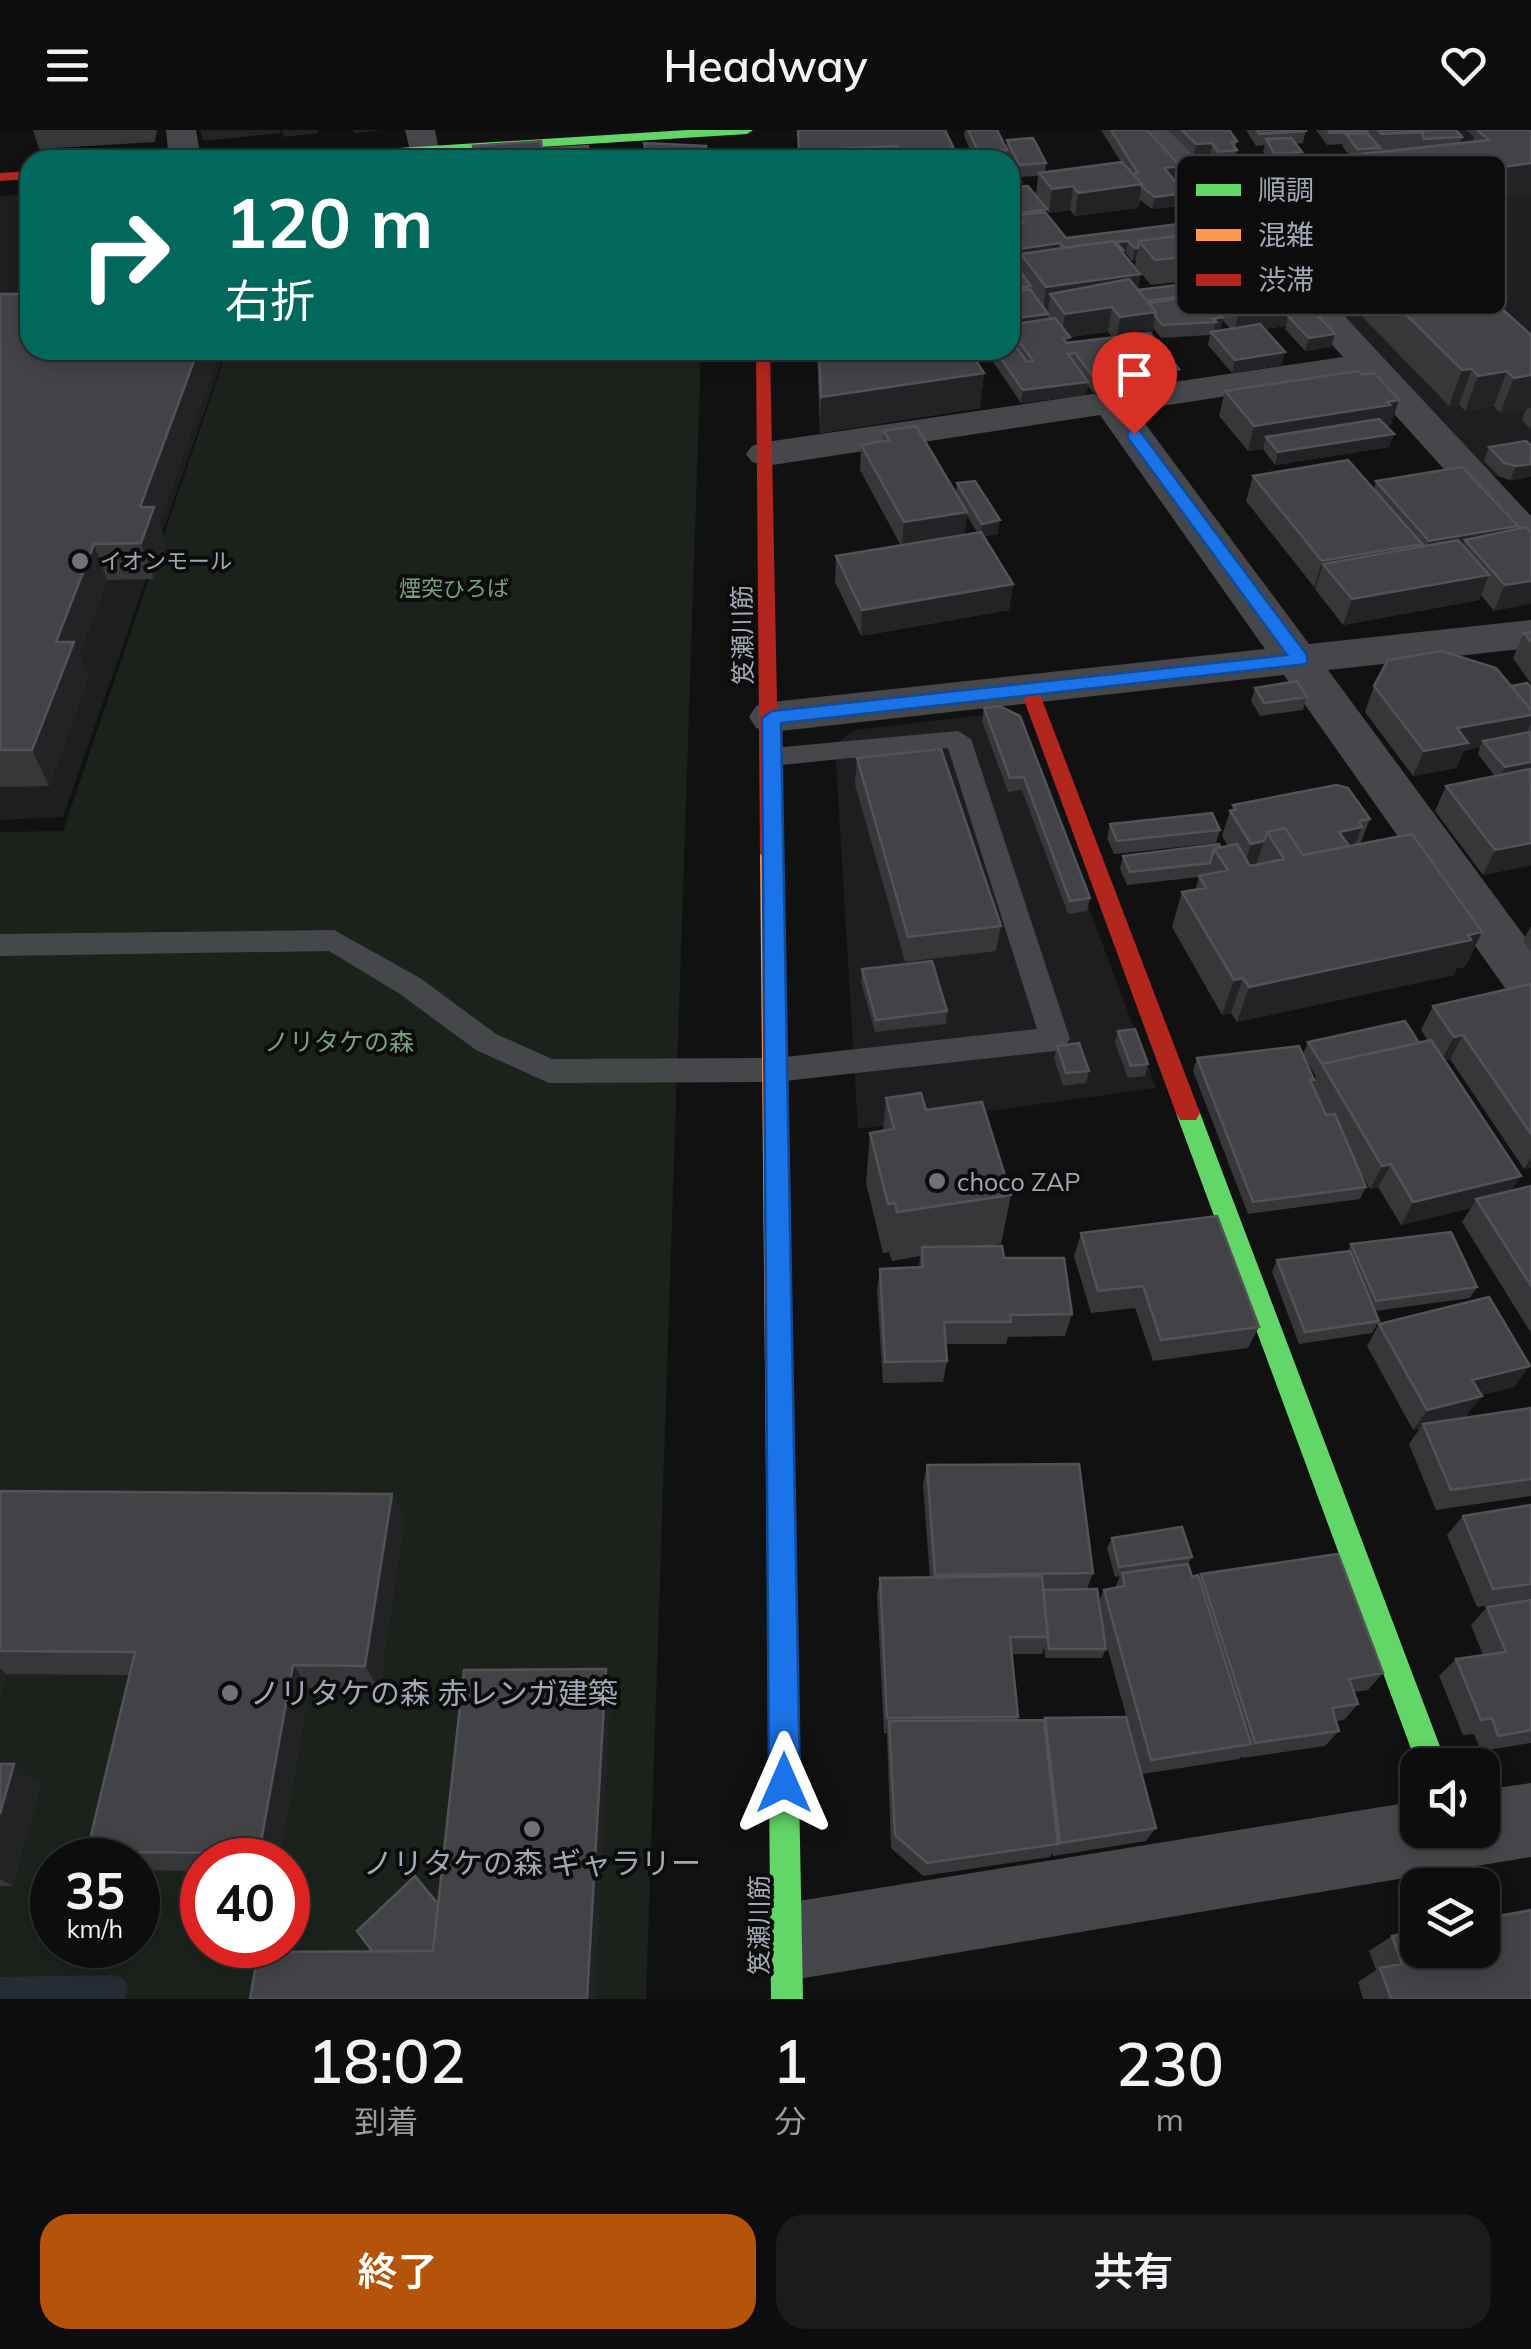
<!DOCTYPE html>
<html lang="ja">
<meta charset="utf-8">
<style>
body{margin:0;font-family:Mulish,"Noto Sans JP",sans-serif;background:#1b1b1c;color:#f1f3f6;height:100vh;display:flex;flex-direction:column;font-size:38px;white-space:nowrap}
*{box-sizing:border-box;margin:0}
p{font-size:32px;color:#9a9c9e}
.icon{flex:none;width:55px;height:55px;fill:none;stroke:currentColor;stroke-width:2;stroke-linecap:round;stroke-linejoin:round}
.map{position:relative;height:1869px;overflow:hidden}
.panel{display:flex;flex-direction:column;background:#0d0d0e;flex:1}
.panel>*{flex:none}
.hud{position:absolute;left:20px;top:20px;width:1000px;height:210px;border-radius:30px;box-shadow:0 5px 15px #0003,0 0 0 2px #2d2d2e;background:#00695c;color:#fff;overflow:hidden}
.controls{position:absolute;left:1400px;top:1618px;display:grid;gap:20px}
.controls a{display:grid;place-items:center;width:100px;height:100px;border-radius:20px;background:#0d0d0e;box-shadow:0 5px 15px #0003,0 0 0 2px #2d2d2e;font-size:50px}
.speed{position:absolute;left:30px;top:1708px;display:flex;gap:20px;font-size:50px;font-weight:700;text-align:center}
.speed>*{display:grid;place-content:center;width:130px;height:130px;border-radius:50%;background:#0d0d0e;box-shadow:0 5px 15px #0003,0 0 0 2px #2d2d2e;line-height:1}
.speed small{font-size:25px;font-weight:400}
.speed .limit{border:15px solid #d22;background:#fff;color:#111}
.pin{position:absolute;display:grid;place-items:center;width:85px;height:85px;color:#fff;margin:-102px -42px;border-radius:50% 50% 50% 0;rotate:-45deg;box-shadow:0 0 10px #0007}
.pin .icon{rotate:45deg}
.me{position:absolute;width:110px;margin:-55px;rotate:0deg;stroke-linejoin:round;filter:drop-shadow(0 0 8px #0008)}
.turn{display:flex;align-items:center;gap:35px;height:210px;padding:0 40px;font-size:45px}
.turn .icon{width:130px;height:130px;stroke-width:2.5}
.turn b{display:block;font-size:70px;line-height:85px}
.eta{display:flex;justify-content:space-evenly;align-items:center;height:170px;text-align:center}
.eta b{font-size:60px;font-weight:600;line-height:70px}
.primary-button{display:flex;gap:20px;margin-top:auto;padding:20px 40px}
.primary-button a{flex:1;height:115px;border-radius:30px;background:#b45309;color:#fff;font-size:40px;font-weight:600;line-height:115px;text-align:center}
.primary-button a+a{background:#1b1b1c;color:#f1f3f6}
header{display:flex;justify-content:space-between;align-items:center;height:130px;padding:0 40px;background:#0d0d0e;font-size:45px;font-weight:600}
.map>svg:first-child{display:block}
</style>
<header><svg class="icon" aria-label="menu" viewBox="0 0 24 24"><path d="M4 6h16M4 12h16M4 18h16"/></svg>Headway<svg class="icon" aria-label="heart" viewBox="0 0 24 24"><path d="M12 20l-8-8c-3-5 5-10 8-4 3-6 11-1 8 4z"/></svg></header>
<div class="map">
<svg width="1531" height="1869" viewBox="0 0 1531 1869">
<rect width="100%" height="100%" fill="#111112"/>
<path fill="#1e1e20" d="M1449 0H1531V347L1511 351 1492 345 1214 48 1465 20Z
M30 64V220H226L63 687 0 690V66Z
M1001 583 1021 594 1156 958 858 999 835 615 854 600Z"/>
<path fill="#1b221c" fill-rule="evenodd" d="M227 220H701L646 1869H0V702L63 701ZM52 1730H138V1815H52ZM202 1730H288V1815H202Z"/>
<g fill="none" stroke-linecap="round" stroke-linejoin="round">
<path fill="#252c33" fill-rule="evenodd" d="M114 1845 124 1849 128 1859 124 1869H0V1847Z"/>
<path fill="#46474b" fill-rule="evenodd" d="M958 601 971 609 1070 909 1065 917 1055 921 776 952 549 953 476 920 400 864 329 821 0 826V804L334 800 420 848 496 904 552 929 776 928 1037 899 948 618 772 636 759 627 772 618Z"/>
<path fill="#46474b" fill-rule="evenodd" d="M166 0H196L201 30H169Z
M405 0H435L439 21 434 28H412Z
M1139 0H1171L1531 386V422L1516 419 1360 246 1135 280 1309 514 1531 490V518L1328 540 1531 815V874L1512 868 1284 545 772 602 756 598 749 587 756 576 772 572 1265 519 1100 285 766 336 752 332 746 324 752 316 766 312 1343 227Z
M1531 1653V1727L786 1851 758 1840 747 1812 758 1784 786 1773 1418 1671V1700H1482V1660Z"/>
<path fill="#63d668" fill-rule="evenodd" d="M687 0H753L747 4 332 30H265L271 26Z
M1188 974 1196 976 1200 983 1447 1635H1417L1176 983 1180 976Z
M778 1229 787 1233 791 1241 803 1869H771L765 1241 769 1233Z"/>
<path fill="#ff974d" fill-rule="evenodd" d="M770 717 780 724 791 1241 787 1249 778 1253 769 1249 765 1241 760 724Z"/>
<path fill="#b3261e" fill-rule="evenodd" d="M30 41V49L0 51V43Z
M756 220H770L780 724 770 731 760 724Z
M1029 553 1038 559 1200 983 1196 990H1180L1176 983 1020 559Z"/>
</g>
<path fill="#37373a" fill-rule="evenodd" d="M33 0H157L155 12 39 19Z
M798 0 954 19 953 30H798Z
M965 0H997L1006 18 1007 10 1046 33 1045 42 1121 32 1101 0H1147L1178 48 1174 49 1197 74 1152 79 1140 70 1138 78 1075 86 1070 80 1049 83 1047 80 1046 83 1066 108 1241 111 1251 121 1248 136 1311 182 1331 217 1305 221 1285 199 1286 196 1264 199 1282 235 1232 243 1208 215 1210 205 1161 208 1153 198 1152 205 1179 239 1176 252 1150 256 1142 246 1124 249 1122 261 1095 265 1088 256 1086 265 1021 273 985 220H1010V30H975L964 6ZM1038 46 1036 65 1020 56 1021 52 1019 47ZM1126 123 1132 131 1136 130 1135 136 1151 155 1205 149 1202 165 1138 160 1140 144 1124 124ZM1020 131 1019 140 1013 132ZM1223 190 1230 199 1220 200ZM1108 202 1112 207 1069 212 1070 207Z
M1168 0H1229L1237 11 1235 18 1237 20 1234 33 1216 34 1210 25 1194 26Z
M1246 0H1306L1303 13 1295 14 1302 22 1300 31 1349 25 1342 16 1343 14 1327 15 1316 0H1456L1462 7 1460 14 1473 12 1474 7 1466 0H1531L1378 86 1377 90 1531 205V300L1522 290 1526 279 1500 283 1494 276 1465 281 1459 274 1449 276 1347 171 1339 172 1305 137 1314 104 1271 66 1273 59 1264 51 1267 39 1278 38V36H1273L1263 22 1265 15 1256 16Z
M0 164 30 220H216L218 226 159 393 166 413 154 449 107 450 79 525 88 548 49 656 0 657Z
M270 220H308V222Z
M817 220H969L984 243 980 278 820 303Z
M1225 261 1391 295 1386 296 1394 304 1389 317 1275 335 1263 319 1248 321 1219 286Z
M883 301 956 363 957 353 998 404 984 406 1013 454 1009 480 861 506 835 452 836 426 901 416 860 340 861 315 883 311ZM967 385 973 396 978 403 964 405Z
M1531 316V346L1510 350 1499 346 1484 331 1489 317Z
M1253 346 1374 359 1376 351 1516 399 1531 402 1494 481 1481 465 1479 470 1343 495 1315 459 1316 457H1314L1246 371Z
M1531 502V554L1513 528 1524 503Z
M1374 556 1531 557V735L1483 745 1435 681 1446 656 1495 646 1478 624 1480 617 1464 621 1456 638 1413 646 1365 582Z
M1255 558 1307 567 1303 580 1260 586 1251 571Z
M999 576 1090 768 1087 781 1068 784 1022 660 1008 662 982 591 984 578Z
M857 628 1001 796 996 821 905 832 855 654Z
M1233 675 1370 689 1360 714 1482 802 1465 837 1457 838 1454 845 1237 892 1231 883 1222 885 1172 797 1182 762 1195 760 1199 747 1127 755 1120 739 1123 726 1228 716 1222 706 1230 681 1232 680Z
M1110 694 1220 700 1216 713 1114 724 1107 708Z
M1531 796V822L1523 811Z
M862 839 947 881 946 894 875 902 861 852Z
M1531 854V1037L1524 1039 1450 929 1444 930 1521 1046 1511 1061 1531 1056V1203L1462 1092 1471 1078 1401 1095 1378 1057 1370 1059 1358 1038 1366 1057 1360 1069 1248 1084 1193 941 1197 928 1314 950 1313 955 1316 947 1303 924 1308 912 1419 913 1428 911 1421 900 1433 876Z
M1118 901 1148 934 1145 946 1128 948 1115 913Z
M1057 916 1089 941 1086 953 1063 956 1054 928Z
M886 968 926 980 1011 1065 1001 1114 984 1116 1004 1128 1072 1184 1065 1206 1008 1207 1006 1214H946L947 1231 943 1252 883 1253 877 1161 880 1139 919 1137 920 1126 892 1131 889 1122 883 1123 866 1053 870 1003 883 1001Z
M1081 1103 1259 1197 1248 1218 1153 1231 1135 1178 1091 1183 1074 1126Z
M1351 1114 1477 1157 1470 1168 1375 1181 1379 1191 1372 1203 1299 1214 1272 1142 1277 1130 1348 1121Z
M1379 1194 1514 1257 1481 1265 1466 1286 1457 1289 1531 1278V1366L1436 1380 1409 1314 1420 1298 1413 1300 1367 1216Z
M927 1335 1093 1443 1087 1459 1099 1472 1104 1460 1115 1458 1120 1446 1115 1447 1107 1418 1112 1408 1192 1427 1188 1434 1192 1447 1199 1449 1201 1444 1383 1543 1368 1560 1354 1562 1358 1574 1344 1590 1336 1591 1339 1601 1325 1616 1243 1628 1242 1626 1239 1629 1142 1644 1105 1509 1106 1519 1102 1528H1045L1044 1517 1042 1524H1011L1017 1590 1044 1591 1045 1588 1156 1698 1146 1711 1053 1726 1052 1723 1050 1727 923 1746 891 1718 887 1603H884L877 1466 880 1448H930L923 1355Z
M0 1361 392 1364 404 1391 379 1559 309 1558 279 1730H202V1741L138 1740V1730H98L87 1722 130 1545 6 1544 0 1566Z
M1531 1375V1469L1477 1477 1447 1405 1463 1386Z
M1531 1470V1613L1481 1621 1474 1604 1463 1605 1439 1546 1456 1529 1483 1525 1471 1495 1487 1477Z
M0 1634 40 1655 13 1756H0Z
M1392 1806 1531 1869H1363L1358 1852 1376 1840 1369 1821Z"/>
<path fill="#232325" d="M200 0H280L281 3 203 11Z
M282 0H318V3L284 7Z
M353 0H382L354 3Z
M1212 13 1210 25 1194 26 1196 14Z
M1531 33V65L1378 86 1374 101 1362 92 1359 103 1319 109 1328 75 1370 55Z
M1180 36 1178 48 1162 51 1164 38Z
M1142 54 1138 78 1075 86 1078 63Z
M1073 56 1070 80 1049 83 1052 59Z
M1199 61 1197 74 1152 79 1155 67Z
M1047 79 1045 91 1023 92 1018 85 1017 95 1010 96V84Z
M1128 111 1126 123 1122 124 1116 112Z
M1060 113 1058 126 1021 124 1020 131 1010 132V120Z
M1135 118H1138L1136 130 1132 131Z
M1357 136 1347 171 1339 172 1349 138Z
M1140 144 1137 164H1050L1048 180 1043 181 1046 157Z
M1202 163 1199 176 1156 182 1151 206 1116 212 1120 187 1143 171Z
M1315 168 1309 192 1288 186 1286 196 1234 203 1239 179Z
M1112 177 1108 202 1070 207 1068 220 1061 209 1065 184Z
M1048 184 1046 196 1010 202V189Z
M1223 187 1220 200 1214 201 1216 192 1213 189Z
M1335 204 1331 217 1305 221 1309 208Z
M198 220H216L218 226 159 393 166 413 154 449 141 413 140 377Z
M1285 222 1282 235 1232 243 1235 230Z
M1145 233 1142 246 1124 249 1122 261 1095 265 1097 252 1116 237Z
M1179 239 1176 252 1150 256 1153 243Z
M1472 239 1459 274 1449 276 1462 240Z
M1507 241 1494 276 1465 281 1478 246Z
M984 243 980 278 820 303 821 267Z
M1531 245V278L1500 283 1514 248Z
M1088 252 1086 265 1021 273 1023 260Z
M1399 270 1391 295 1266 307 1263 319 1248 321 1254 296Z
M1394 304 1389 317 1275 335 1278 322Z
M1531 334V346L1510 350 1516 336Z
M967 382 964 407 902 417 904 392Z
M1000 390 998 404 980 407 982 394Z
M1518 396 1507 421 1465 410 1458 430 1420 437 1429 411Z
M94 414 107 450 79 525 88 548 49 656 32 620 56 512Z
M1422 414 1412 440 1323 434 1316 457H1314L1322 431Z
M1489 445 1479 470 1343 495 1352 469Z
M1531 451V474L1494 481 1505 455Z
M1013 454 1009 480 861 506 862 480Z
M1531 585V592L1523 610 1483 611 1480 617 1464 621 1456 638 1413 646 1424 621 1457 598Z
M1531 632V640L1498 650 1505 637Z
M1362 697 1352 722 1339 702Z
M1264 711 1256 736 1243 739 1251 714Z
M1531 713V735L1483 745 1495 720Z
M1482 802 1465 837 1457 838 1454 845 1237 892 1249 857Z
M1243 848 1231 883 1222 885 1234 850Z
M1463 905 1450 929 1441 931 1454 907Z
M1531 1028V1037L1524 1039Z
M1391 1034 1378 1057 1370 1059 1382 1036Z
M1521 1046 1506 1069H1476L1471 1078 1401 1095 1413 1072Z
M1530 1236 1514 1257 1457 1271 1472 1250Z
M1482 1266 1466 1286 1425 1297 1423 1294 1420 1298 1413 1300 1427 1280Z
M392 1364 404 1391 379 1559 365 1536Z
M293 1535 309 1558 279 1730H266L259 1723Z
M0 1538 6 1544 0 1566Z
M606 1539 611 1562 595 1869H587Z
M14 1634 40 1655 13 1756 0 1749V1684Z"/>
<path fill="#434347" stroke="#525358" stroke-width="2.5" fill-rule="evenodd" d="M798 0H945L954 19 900 23 897 16 799 21Z
M968 0H997L1007 20 978 21Z
M1111 0H1147L1180 36 1164 38 1176 52 1189 50 1199 61 1155 67 1142 57V54L1133 44 1138 43Z
M1182 0H1229L1237 11 1231 12 1237 20 1218 22 1212 13 1196 14Z
M1257 0H1306V1L1259 4Z
M1328 0H1366L1367 1 1330 3Z
M1378 0H1421L1423 2 1382 4Z
M1421 0H1456L1462 7 1424 9Z
M1477 0H1531V33L1370 55 1383 67 1328 75 1279 33 1489 10Z
M1367 3 1380 18 1357 19 1346 4Z
M1033 8 1046 33 1019 35 1007 10Z
M1291 8 1302 22 1275 24 1266 9Z
M541 11 542 19 588 16 590 30H474L473 16Z
M644 13 706 16V30H648Z
M1010 29 1021 52H1010V30H997Z
M1122 32 1142 54 1078 63 1073 56 1052 59 1039 43Z
M1028 56 1047 79 1010 84V57Z
M1045 82 1066 108 1227 88 1243 104 1236 105 1230 99 1139 111 1138 118H1135L1128 111 1116 112 1123 120H1121L1113 111 1064 118 1060 113 1010 120V94L1023 92 1018 85Z
M1404 91 1531 205V245L1514 248 1507 241 1478 246 1472 239 1462 240 1357 136 1349 138 1314 103Z
M1230 99 1251 121 1155 130 1139 111Z
M1113 111 1140 144 1046 157 1021 124Z
M1010 128 1031 156 1010 159Z
M1129 149 1156 182 1120 187 1112 177 1065 184 1050 164Z
M1193 153 1202 163 1147 171 1138 160Z
M1030 159 1048 184 1010 189V162Z
M0 164H30V220H198L140 377H154L141 413 94 414 56 512H74L32 620H0Z
M1204 165 1223 187 1213 189 1216 192 1163 195 1155 186 1156 182 1149 173Z
M1314 182 1335 204 1309 208 1288 186Z
M1055 188 1070 207 1063 208 1066 213 1150 203 1179 239 1153 243 1145 233 1116 237 1124 248 1097 252 1075 223 1068 224 1088 252 1023 260 995 220H1010V195ZM1021 214 1033 231 1027 232 1015 215Z
M1260 194 1285 222 1235 230 1211 202Z
M819 220H969L984 243 821 267Z
M1358 241 1362 245 1374 243 1399 270 1387 272 1390 275 1254 296 1225 261Z
M1379 289 1394 304 1278 322 1266 307Z
M916 296 967 382 904 392 861 315 889 310 883 301Z
M1526 311 1531 316V334L1516 336 1504 333 1489 317Z
M1348 330 1422 414 1322 431 1253 346Z
M1462 337 1518 396 1429 411 1376 351Z
M975 351 1000 390 982 394 957 353Z
M1526 397 1531 402V451L1505 455 1465 410Z
M981 402 1013 454 862 480 836 426Z
M1458 410 1489 445 1352 469 1323 434Z
M1531 502V512L1524 503Z
M1441 521 1496 538 1531 580V585L1457 598 1468 613 1424 621 1374 556 1388 530Z
M1297 551 1307 567 1264 573 1255 558Z
M1527 553 1531 557V580L1511 556Z
M999 576 1020 586 1090 768 1070 771 1024 647 1010 648 984 578Z
M1530 602 1531 632 1505 637 1483 611Z
M941 619 1001 796 908 807 857 628Z
M1530 639 1531 713 1495 720 1446 656Z
M1336 655 1348 658 1370 689 1359 691 1362 697 1339 702 1349 716 1303 725 1285 698 1267 702 1264 711 1251 714 1230 681 1236 679 1233 675Z
M1212 683 1220 700 1117 711 1110 694Z
M1285 698 1303 725 1412 704 1482 802 1468 805 1471 810 1249 857 1243 848 1234 850 1182 762 1206 758 1199 746 1228 740 1214 719 1237 714 1250 736 1284 729 1267 702Z
M1219 714 1220 717 1214 719 1210 733 1130 742 1123 726Z
M932 831 947 881 876 890 862 839Z
M1531 854V1004L1463 905 1454 907 1433 876Z
M1405 891 1419 913 1322 934 1308 912Z
M1135 899 1148 934 1131 936 1118 901Z
M1431 910 1521 1046 1413 1072 1391 1034 1382 1036 1322 934Z
M1079 913 1089 941 1066 943 1057 916Z
M1299 916 1314 950H1310L1326 985 1335 984 1366 1057 1253 1072 1197 928Z
M921 963 926 980 982 972 1011 1065 897 1082 895 1073 888 1074 870 1003 894 999 886 968Z
M1531 1056V1156L1476 1069Z
M1217 1086 1259 1197 1161 1210 1143 1156 1098 1161 1081 1103Z
M1451 1102 1477 1157 1376 1171 1351 1114Z
M1002 1116 1004 1128H1064L1072 1184 1010 1185 1011 1192H944L947 1231 885 1232 880 1139 923 1137 922 1117Z
M1350 1121 1379 1191 1305 1202 1277 1130Z
M1489 1167 1530 1236 1472 1250 1482 1266 1427 1280 1379 1194Z
M1531 1278V1349L1451 1360 1423 1294Z
M1079 1334 1093 1443 935 1445 927 1335Z
M0 1361 392 1364 365 1536 293 1535 259 1723 87 1722 135 1522 0 1521Z
M1531 1375V1454L1493 1459 1463 1386Z
M1182 1397 1192 1427 1119 1437 1112 1408Z
M1338 1424 1383 1543 1349 1549 1358 1574 1332 1578 1339 1601 1255 1613 1201 1444Z
M1188 1434 1192 1447 1198 1445 1251 1614 1151 1630 1104 1460 1125 1456 1122 1443Z
M1042 1446 1048 1507H1010L1018 1587 887 1588 880 1448Z
M1097 1459 1106 1519H1049L1043 1460Z
M1531 1470V1600L1498 1606 1492 1588 1481 1590 1456 1529 1506 1522 1487 1477Z
M606 1539 587 1869H250L258 1822 433 1821 464 1540Z
M1126 1587 1156 1698 1060 1713 1045 1588Z
M1044 1590 1058 1714 927 1733 895 1705 889 1591Z
M0 1634H14L0 1684Z
M415 1746 438 1774 433 1821H372L357 1801Z
M1531 1780V1869H1391L1380 1838 1402 1834 1392 1806 1418 1801V1820H1482V1789Z"/>
<path fill="#1a73e8" stroke="#114b97" stroke-width="2.5" d="M1128 301H1140L1307 525V534L781 593 800 1653 795 1664 784 1668 774 1664 769 1653 762 588 772 581 1287 525 1128 308Z"/>
<g fill="#6f727b" stroke="#0c0c0d" stroke-width="4">
<circle cx="80" cy="431" r="10"/>
<circle cx="937" cy="1051" r="10"/>
<circle cx="230" cy="1563" r="10"/>
<circle cx="532" cy="1699" r="10"/>
</g>
<g text-anchor="middle" dominant-baseline="central" stroke-width="8" stroke-linejoin="round" paint-order="stroke">
<g font-size="22" fill="#a2a7b4" stroke="#0c0c0d" text-anchor="start">
<text x="100" y="431">イオンモール</text>
</g>
<g font-size="22" fill="#78a07a" stroke="#0c0c0d">
<text x="454" y="458">煙突ひろば</text>
</g>
<g font-size="25" fill="#a2a7b4" stroke="#0c0c0d">
<text transform="translate(742 505) rotate(-91)">笈瀬川筋</text>
<text transform="translate(758 1795) rotate(-90)">笈瀬川筋</text>
</g>
<g font-size="25" fill="#78a07a" stroke="#0c0c0d">
<text x="339" y="911">ノリタケの森</text>
</g>
<g font-size="25" fill="#a2a7b4" stroke="#0c0c0d" text-anchor="start">
<text x="957" y="1051">choco ZAP</text>
</g>
<g font-size="30" fill="#a2a7b4" stroke="#0c0c0d" text-anchor="start">
<text x="250" y="1563">ノリタケの森 赤レンガ建築</text>
<text x="532" y="1733" text-anchor="middle">ノリタケの森 ギャラリー</text>
</g>
</g>
<rect x="1176" y="25" width="330" height="160" rx="15" fill="#0c0c0d" stroke="#393a3f" stroke-width="2.5"/>
<rect x="1196" y="54" width="45" height="12" fill="#63d668"/>
<rect x="1196" y="99" width="45" height="12" fill="#ff974d"/>
<rect x="1196" y="144" width="45" height="12" fill="#b3261e"/>
<g font-size="28" fill="#a2a7b4">
<text x="1258" y="70">順調</text>
<text x="1258" y="115">混雑</text>
<text x="1258" y="160">渋滞</text>
</g>
</svg>
<div class="controls">
<a><svg class="icon" aria-label="sound" viewBox="0 0 24 24"><path d="M4 9h4l5-4v14l-5-4H4zM17 9q2 3 0 6"/></svg></a>
<a><svg class="icon" aria-label="layers" viewBox="0 0 24 24"><path d="M12 4l9 5-9 5-9-5zM3 14l9 5 9-5"/></svg></a>
</div>
<div class="speed"><div>35<small>km/h</small></div><div class="limit">40</div></div>
<div class="pin" style="left:1134px;top:304px;background:#d93025"><svg class="icon" aria-label="arrive" viewBox="0 0 24 24"><path d="M6 21V4h12l-3 4 3 4H6"/></svg></div>
<svg class="me" style="left:784px;top:1653px" viewBox="-20 -20 40 40"><path d="M0-17L14 15 0 8-14 15z" fill="#1a73e8" stroke="#fff" stroke-width="4"/></svg>
<div class="hud">
<div class="turn"><svg class="icon" aria-label="right" viewBox="0 0 24 24"><path d="M7 20v-9h11M14 6l5 5-5 5"/></svg><div><b>120 m</b>右折</div></div>
</div>
</div>
<section class="panel">
<div class="eta">
<div><b>18:02</b><p>到着</p></div>
<div><b>1</b><p>分</p></div>
<div><b>230</b><p>m</p></div>
</div>
<div class="primary-button"><a>終了</a><a>共有</a></div>
</section>
